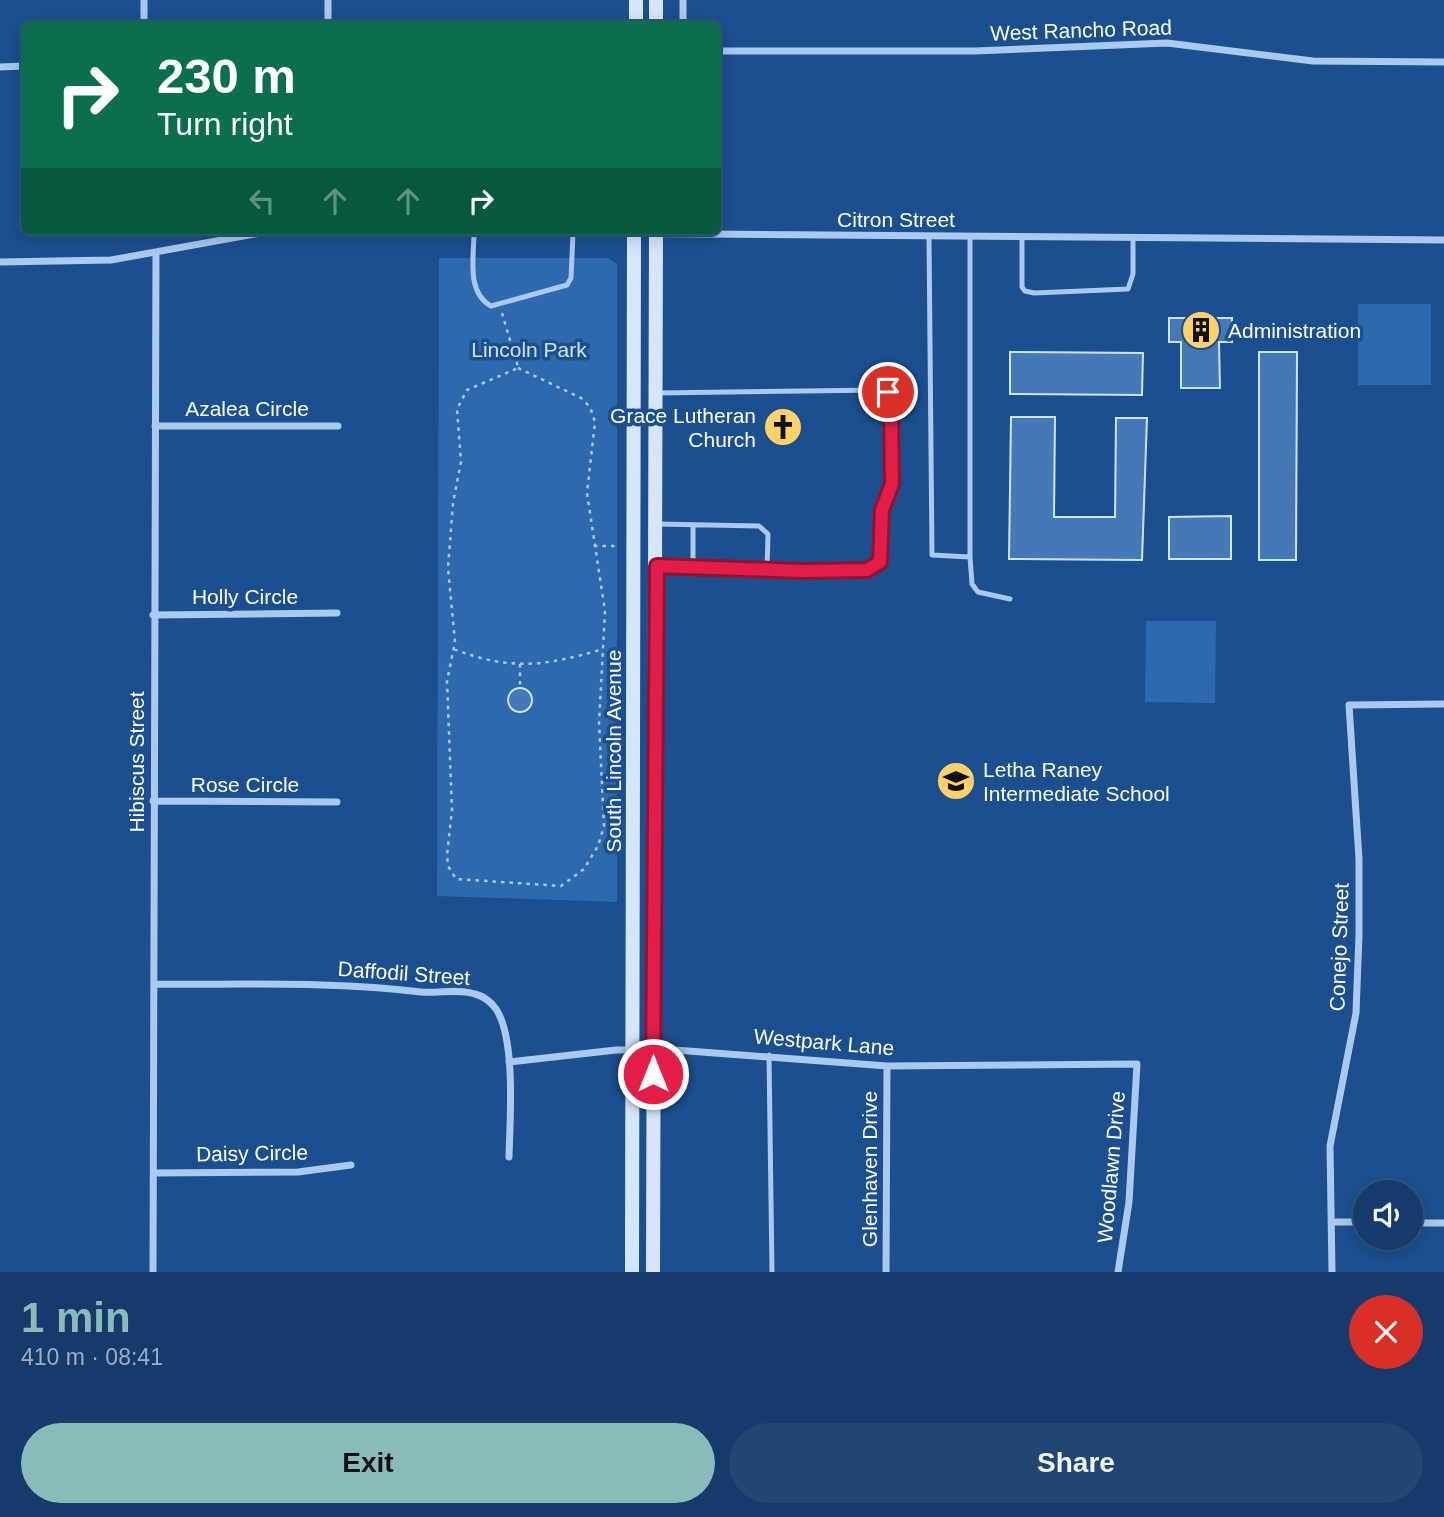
<!DOCTYPE html>
<meta charset="utf-8">
<style>
body{margin:0;font-family:Arial,sans-serif;background:#214673;color:#f1f3f6;height:100vh;display:flex;flex-direction:column;font-size:26px;white-space:nowrap}
*{box-sizing:border-box;margin:0}
p{font-size:23px;color:#9dadc1}
.icon{flex:none;width:38px;height:38px;fill:none;stroke:currentColor;stroke-width:2;stroke-linecap:round;stroke-linejoin:round}
.map{position:relative;height:1272px;overflow:hidden}
.sheet{display:flex;flex-direction:column;background:#143b6b;flex:1}
.sheet>*{flex:none}
.banner{position:absolute;left:21px;top:21px;width:700px;height:214px;border-radius:10px;box-shadow:0 4px 18px #0003,0 0 0 2px #33557e;background:#0b6e4f;color:#fff;overflow:hidden}
.controls{position:absolute;left:1353px;top:1180px;display:grid;gap:14px}
.controls a{display:grid;place-items:center;width:70px;height:70px;border-radius:50%;background:#143b6b;box-shadow:0 4px 18px #0003,0 0 0 2px #33557e;font-size:35px}
.pin{position:absolute;display:grid;place-items:center;width:60px;height:60px;color:#fff;margin:-30px;border:4px solid #fff;border-radius:50%;box-shadow:0 2px 7px #0007}
.me{position:absolute;width:77px;margin:-38px;rotate:0deg;stroke-linejoin:round;filter:drop-shadow(0 0 5px #0008)}
.turn{display:flex;align-items:center;gap:24px;height:147px;padding:0 21px;font-size:32px}
.turn .icon{width:91px;height:91px;stroke-width:2.5}
.turn b{display:block;font-size:49px;line-height:60px}
.lanes{display:flex;align-items:center;height:66px;padding:0 21px;background:#0003;justify-content:center;gap:35px;direction:ltr}
.lanes .off{opacity:.35}
.round{display:grid;place-items:center;flex:none;width:74px;height:74px;border-radius:37px;background:#214673}
.overview{display:flex;align-items:center;justify-content:space-between;height:119px;padding:0 21px}
h1{font-size:42px;font-weight:700;line-height:52px;color:#8bbbb9}
.primary-button{display:flex;gap:14px;margin-top:auto;padding:14px 21px}
.primary-button a{flex:1;height:80px;border-radius:42px;background:#8bbbb9;color:#111;font-size:28px;font-weight:700;line-height:80px;text-align:center}
.primary-button a+a{background:#214673;color:#f1f3f6}
.map>svg:first-child{display:block}
</style>
<div class="map">
<svg width="1444" height="1272" viewBox="0 0 1444 1272">
<rect width="100%" height="100%" fill="#1b4f8f"/>
<path fill="#2e69ad" d="M439 258H608L617 264V902L437 896Z
M1358 304H1431V385H1358Z
M1146 621H1216L1215 703 1145 702Z"/>
<path fill="#4478b7" stroke="#cfe3fa" stroke-width="2" d="M1169 318H1232V342H1219L1220 388H1181V342H1169Z
M1010 352 1143 353 1142 395 1010 394Z
M1259 352H1297L1296 560H1259Z
M1011 417H1055L1054 517H1115L1116 418H1147L1142 560 1009 559Z
M1231 516V559H1169V517Z
M508 700a12 12 0 1 1 24 0a12 12 0 1 1-24 0Z"/>
<g fill="none" stroke-linecap="round" stroke-linejoin="round">
<path stroke="#a9c9ee" stroke-width="2.5" stroke-dasharray="3.5 5" stroke-linecap="butt" d="M502 313 518 367
M518 368 581 398 590 407 595 422 587 493 605 611 599 723 604 826 598 846 584 869 561 886 456 879 448 866 447 855 452 810 447 681 455 642 448 568 453 503 461 462 457 409 467 390Z
M594 546H618
M454 649C510 671 544 666 600 650
M520 664V688"/>
<path stroke="#a9c9ee" stroke-width="5" d="M474 233C474 257 466 292 491 306L567 285 571 278 573 234
M929 237 932 555 970 557V237
M1022 238V287L1025 291 1034 293 1128 289 1133 274V238
M657 524 759 526 768 534 767 570
M970 557 972 584 978 592 1010 599
M657 566 802 571 867 570 880 562 882 510 892 484 891 400 888 392 883 390 657 393
M693 567V525
M769 1055 772 1272"/>
<path stroke="#a9c9ee" stroke-width="7" d="M144 0V24
M328 24V0
M683 24V0
M718 51H975L1167 43 1313 61 1444 62
M0 67 24 66
M349 231 1444 240
M0 262 111 260 266 232 304 231
M155 426H338
M153 615 337 613
M153 801 337 802
M155 984C244 985 333 981 421 992 439 994 457 988 475 994 483 996 491 1002 496 1009 516 1039 510 1120 509 1157
M509 1062 616 1050H675L887 1066 1137 1064 1129 1202 1118 1272
M154 1173 298 1172 351 1165
M1333 1222H1365
M1410 1223H1444
M153 1272 156 252
M886 1272 887 1066
M1332 1272 1330 1146 1356 1013 1359 935V859L1349 705 1444 704"/>
<path stroke="#d6e6fa" stroke-width="14" d="M636 24V0
M656 24V0
M632 1272 634 231
M653 1272 656 231"/>
</g>
<g fill="none" stroke-linecap="round" stroke-linejoin="round">
<defs>
<path id="route" d="M653 1074 657 566 802 571 867 570 880 562 882 510 892 484 891 400 888 392"/>
</defs>
<use href="#route" stroke="#92132f" stroke-width="18"/>
<use href="#route" stroke="#e11d48" stroke-width="12"/>
</g>
<defs>
<symbol id="building-disc" viewBox="-11 -11 22 22"><circle r="9.5" fill="#ffd166" stroke="#1b4f8f"/><path d="M-4-6H4V6H1V3H-1V6H-4ZM-2.5-4.3h1.7v1.8h-1.7ZM.8-4.3h1.7v1.8H.8ZM-2.5-1h1.7V.8h-1.7ZM.8-1h1.7V.8H.8Z" fill="#111"/></symbol>
<symbol id="church-disc" viewBox="-11 -11 22 22"><circle r="9.5" fill="#ffd166" stroke="#1b4f8f"/><path d="M-1.2-6h2.4v3.5h3.3v2.4h-3.3V6h-2.4V-.1h-3.3v-2.4h3.3Z" fill="#111"/></symbol>
<symbol id="school-disc" viewBox="-11 -11 22 22"><circle r="9.5" fill="#ffd166" stroke="#1b4f8f"/><path d="M0-5L7-2L0 1L-7-2ZM-4 1L0 2.5L4 1V4Q0 6-4 4Z" fill="#111"/></symbol>
</defs>
<g fill-rule="evenodd">
<use href="#building-disc" x="1179" y="308" width="44" height="44"/>
<use href="#church-disc" x="761" y="405" width="44" height="44"/>
<use href="#school-disc" x="934" y="759" width="44" height="44"/>
</g>
<g text-anchor="middle" dominant-baseline="central" stroke-width="7" stroke-linejoin="round" paint-order="stroke">
<g font-size="21" fill="#fff" stroke="#1b4f8f">
<text transform="translate(1081 30) rotate(-2)">West Rancho Road</text>
<text x="896" y="219">Citron Street</text>
<text x="247" y="408">Azalea Circle</text>
<text x="245" y="596">Holly Circle</text>
<text transform="translate(613 751) rotate(-90)">South Lincoln Avenue</text>
<text transform="translate(136 762) rotate(-90)">Hibiscus Street</text>
<text x="245" y="784">Rose Circle</text>
<text transform="translate(1339 947) rotate(-88)">Conejo Street</text>
<text transform="translate(404 973) rotate(4)">Daffodil Street</text>
<text transform="translate(824 1042) rotate(5)">Westpark Lane</text>
<text transform="translate(252 1153) rotate(-1)">Daisy Circle</text>
<text transform="translate(1111 1167) rotate(-85)">Woodlawn Drive</text>
<text transform="translate(869 1169) rotate(-90)">Glenhaven Drive</text>
</g>
<g font-size="21" fill="#fff" stroke="#1b4f8f" text-anchor="start">
<text x="1228" y="330">Administration</text>
<text x="756" y="415" text-anchor="end">Grace Lutheran<tspan x="756" dy="24">Church</tspan></text>
<text x="983" y="769">Letha Raney<tspan x="983" dy="24">Intermediate School</tspan></text>
</g>
<g font-size="21" fill="#cfe3fa" stroke="#1b4f8f">
<text x="529" y="349">Lincoln Park</text>
</g>
</g>
</svg>
<div class="controls">
<a><svg class="icon" aria-label="sound" viewBox="0 0 24 24"><path d="M4 9h4l5-4v14l-5-4H4zM17 9q2 3 0 6"/></svg></a>
</div>
<div class="pin" style="left:888px;top:392px;background:#d93025"><svg class="icon" aria-label="arrive" viewBox="0 0 24 24"><path d="M6 21V4h12l-3 4 3 4H6"/></svg></div>
<svg class="me" style="left:653px;top:1074px" viewBox="-20 -20 40 40"><circle r="17" fill="#e11d48" stroke="#fff" stroke-width="3"/><path d="M0-11L8 9 0 5-8 9z" fill="#fff"/></svg>
<div class="banner">
<div class="turn"><svg class="icon" aria-label="right" viewBox="0 0 24 24"><path d="M7 20v-9h11M14 6l5 5-5 5"/></svg><div><b>230 m</b>Turn right</div></div>
<div class="lanes"><svg class="icon off" aria-label="left" viewBox="0 0 24 24"><path d="M17 20v-9H6M10 6l-5 5 5 5"/></svg><svg class="icon off" aria-label="ahead" viewBox="0 0 24 24"><path d="M12 20V5M6 11l6-6 6 6"/></svg><svg class="icon off" aria-label="ahead" viewBox="0 0 24 24"><path d="M12 20V5M6 11l6-6 6 6"/></svg><svg class="icon" aria-label="right" viewBox="0 0 24 24"><path d="M7 20v-9h11M14 6l5 5-5 5"/></svg></div>
</div>
</div>
<section class="sheet">
<div class="overview"><div><h1>1 min</h1><p>410 m · 08:41</p></div><a class="round" style="background:#d93025;color:#fff"><svg class="icon" aria-label="close" viewBox="0 0 24 24"><path d="M6 6l12 12M18 6L6 18"/></svg></a></div>
<div class="primary-button"><a>Exit</a><a>Share</a></div>
</section>
